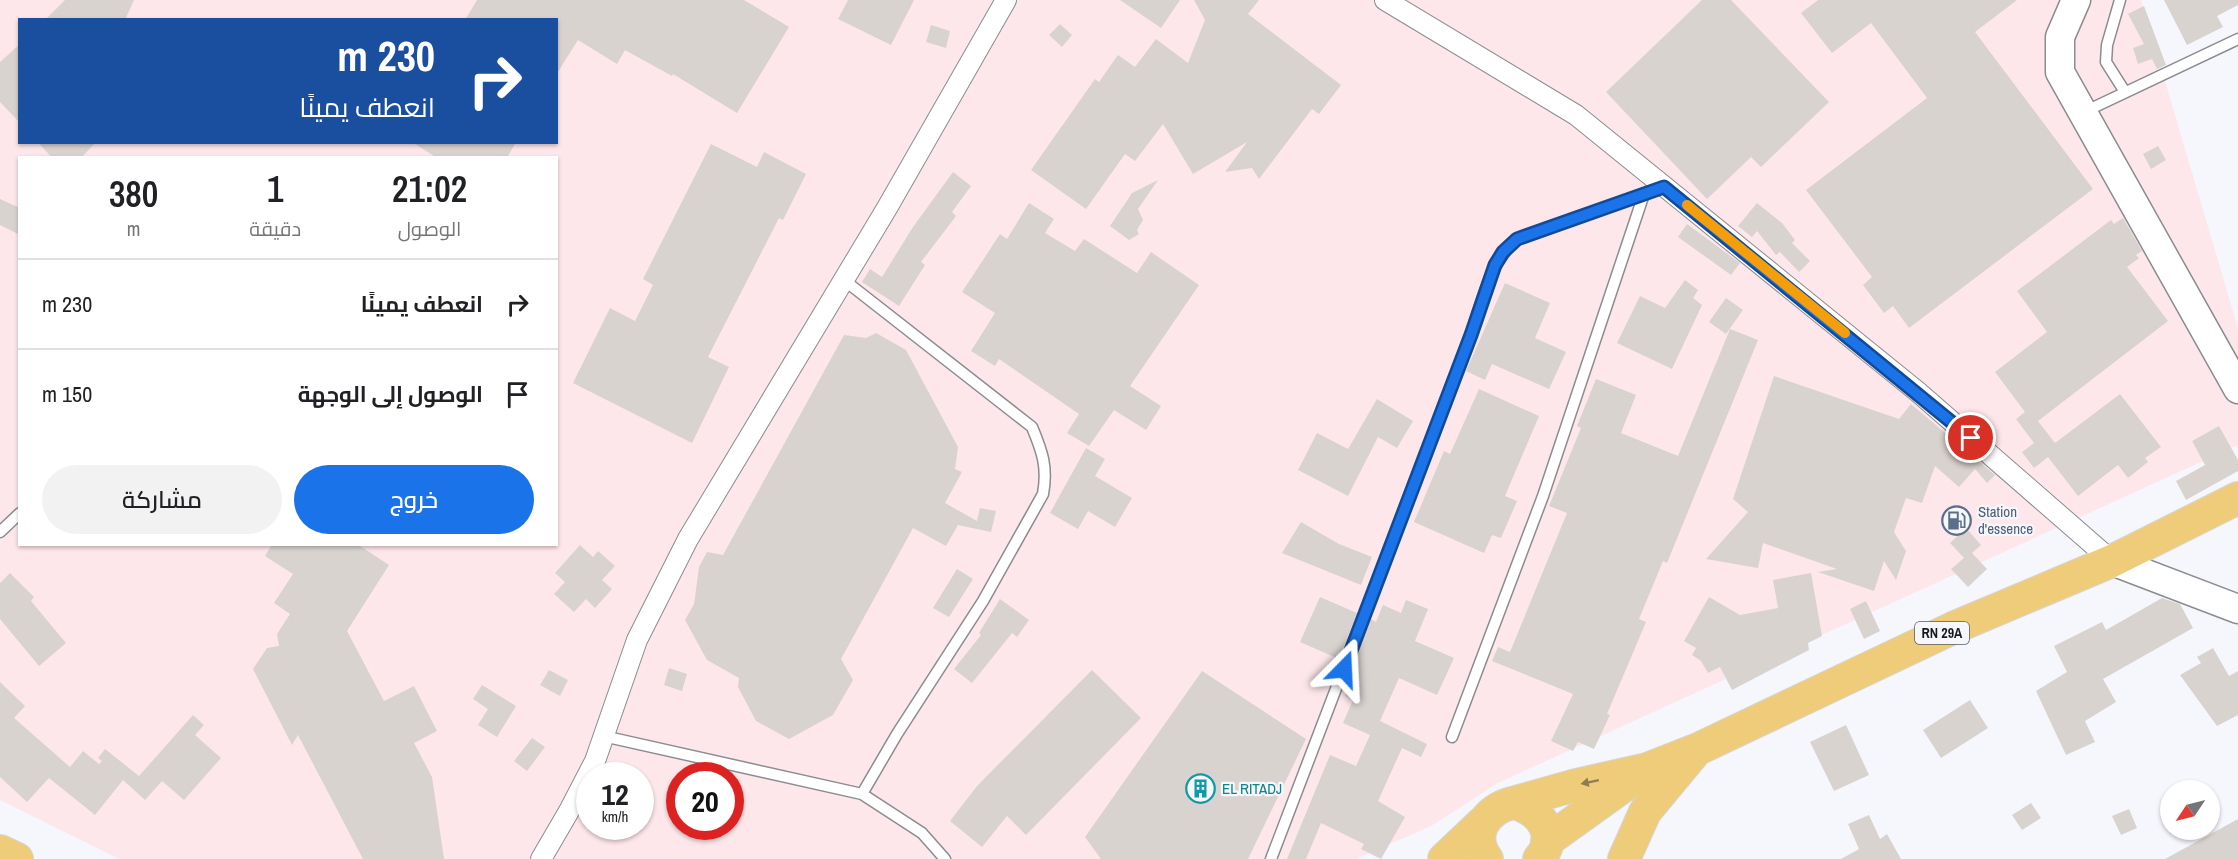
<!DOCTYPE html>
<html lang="ar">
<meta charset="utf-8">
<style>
body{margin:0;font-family:"Archivo Narrow",Cairo,sans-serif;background:#f2f2f2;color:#202124;direction:rtl;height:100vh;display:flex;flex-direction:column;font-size:22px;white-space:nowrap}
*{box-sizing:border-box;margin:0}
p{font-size:20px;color:#757577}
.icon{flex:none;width:33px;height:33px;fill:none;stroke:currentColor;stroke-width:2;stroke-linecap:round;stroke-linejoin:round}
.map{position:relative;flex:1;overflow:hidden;direction:ltr}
.drawer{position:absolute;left:18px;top:156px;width:540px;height:390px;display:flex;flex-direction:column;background:#fff;border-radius:0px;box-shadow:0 2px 4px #0004;direction:rtl}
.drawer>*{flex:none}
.top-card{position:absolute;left:18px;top:18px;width:540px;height:126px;border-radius:0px;box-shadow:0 2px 4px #0004;direction:rtl;background:#1a4fa0;color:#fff;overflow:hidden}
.needle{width:39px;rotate:235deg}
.tools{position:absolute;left:2160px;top:780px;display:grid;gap:12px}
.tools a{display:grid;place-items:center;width:60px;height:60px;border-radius:50%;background:#fff;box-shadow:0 2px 4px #0004;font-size:30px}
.speed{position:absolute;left:576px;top:762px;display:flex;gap:12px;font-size:30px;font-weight:700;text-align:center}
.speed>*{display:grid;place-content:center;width:78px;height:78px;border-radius:50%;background:#fff;box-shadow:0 2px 4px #0004;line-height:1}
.speed small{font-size:15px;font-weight:400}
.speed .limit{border:9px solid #d22;background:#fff;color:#111}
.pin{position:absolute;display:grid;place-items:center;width:51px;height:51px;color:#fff;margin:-26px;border:3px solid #fff;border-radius:50%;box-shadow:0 2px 6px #0007}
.me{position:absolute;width:66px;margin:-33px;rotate:21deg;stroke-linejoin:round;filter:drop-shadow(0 0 4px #0008)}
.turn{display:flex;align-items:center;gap:21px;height:126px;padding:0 24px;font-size:27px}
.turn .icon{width:78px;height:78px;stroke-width:2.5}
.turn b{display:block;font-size:42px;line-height:51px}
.eta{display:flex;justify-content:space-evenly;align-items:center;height:102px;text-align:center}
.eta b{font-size:36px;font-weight:600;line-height:42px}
.action{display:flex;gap:12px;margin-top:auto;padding:12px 24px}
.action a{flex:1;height:69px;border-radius:36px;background:#1a73e8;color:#fff;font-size:24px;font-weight:600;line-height:69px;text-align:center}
.action a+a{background:#f2f2f2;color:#202124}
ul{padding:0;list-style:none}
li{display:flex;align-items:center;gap:18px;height:90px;padding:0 24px;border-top:2px solid #e0e0e0}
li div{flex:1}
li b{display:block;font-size:22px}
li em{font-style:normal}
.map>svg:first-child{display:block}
</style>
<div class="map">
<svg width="2238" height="859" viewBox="0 0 2238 859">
<rect width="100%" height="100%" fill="#f5f7fd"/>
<path fill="#fde7ea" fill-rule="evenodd" d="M0 0H2141L2238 328V445L1498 783 1431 826 1356 859H119L0 800ZM20 20H556V142H20ZM20 158H556V544H20ZM590 776H640V826H590ZM680 776H730V826H680Z"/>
<path fill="#d9d3d0" d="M65 0H134L125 20H45Z
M477 0H744L789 27 737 113 673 74 672 76 625 50 617 64 578 40 556 75V20H465Z
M848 0H914L891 45 838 19Z
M1120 0H1180L1161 28Z
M1194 0H1259L1248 14 1341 85 1319 114 1312 109 1259 179 1252 168 1225 172 1247 142 1193 174 1163 124 1135 161 1125 154 1086 209 1031 170 1095 79 1099 82 1118 55 1135 67 1156 39 1188 63 1205 20Z
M1702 0H1731L1829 102 1761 167 1751 157 1707 199 1606 92Z
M1818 0H2017L1975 32 2093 189 1909 328 1893 306 1884 313 1863 285 1872 277 1806 190 1927 98 1871 23 1832 53 1801 13Z
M2164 0H2238V5L2217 16 2223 27 2187 45Z
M2144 6 2166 65 2157 69 2152 59 2138 64 2133 48 2144 44 2128 14Z
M1060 24 1072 35 1062 47 1049 35Z
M931 25 950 31 946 48 926 42Z
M20 44V123L0 102V62Z
M38 142H96L81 158H52Z
M412 142H516L507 158H437Z
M711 144 757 167 764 152 806 174 783 220 779 218 708 357 729 367 692 443 573 383 610 308 635 321 653 285 643 279Z
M2158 146 2166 160 2151 169 2143 154Z
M953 172 971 186 952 212 956 216 921 262 925 265 899 306 862 282 870 269 882 277 913 227Z
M1158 180 1138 209 1143 220 1137 230 1139 234 1129 240 1110 226 1132 193Z
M0 199 20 208V235L0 225Z
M1029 203 1054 219 1045 233 1075 251 1084 239 1137 273 1151 252 1199 285 1130 386 1161 406 1146 430 1114 410 1089 446 1067 433 1079 414 999 359 995 366 971 351 995 313 962 292 1000 234 1007 239Z
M1757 203 1782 223 1795 240 1792 243 1810 261 1799 272 1780 252 1776 255 1757 231 1752 237 1738 226Z
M2123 218 2142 251 2136 255 2139 258 2127 267 2168 321 2038 421 2055 443 2120 394 2161 447 2145 458 2148 462 2128 478 2118 465 2078 496 2048 457 2034 468 2022 452 2034 443 2016 419 2025 412 1995 372 2047 332 2017 291 2111 220 2114 224Z
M1687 224 1740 263 1731 275 1678 237Z
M1685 280 1698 290 1693 298 1702 305 1672 369 1617 343 1640 296 1665 308Z
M1505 283 1550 303 1535 338 1566 352 1549 389 1492 364 1485 380 1466 371Z
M1726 298 1743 310 1726 334 1709 322Z
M1730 329 1758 340 1667 563 1663 561 1639 619 1646 622 1607 714 1610 715 1594 749 1578 742 1573 751 1551 741 1573 694 1492 661 1498 647 1510 652 1567 513 1549 506 1581 428 1577 426 1596 379 1636 395 1621 433 1678 456Z
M876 333 906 350 958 447 955 469 962 472 945 503 977 521 980 508 996 511 991 532 958 525 946 546 913 528 841 659 853 680 833 715 789 739 756 721 738 687 739 678 707 660 685 620 694 604 699 567 707 552 723 555 844 335 866 338Z
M1774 376 1899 419 1911 404 1995 475 1987 483 1975 469 1959 487 1935 466 1922 503 1906 498 1894 532 1906 551 1896 580 1884 561 1874 591 1818 572 1837 569 1763 543 1758 568 1706 559 1748 512 1733 499Z
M1479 389 1539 416 1505 496 1517 501 1501 538 1492 535 1484 553 1414 522 1444 451 1450 454Z
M1377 399 1413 421 1397 448 1378 437 1348 496 1298 470 1317 433 1348 449Z
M2219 426 2238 460V471L2186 500 2176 481 2205 465 2192 441Z
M1086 448 1105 459 1095 476 1132 498 1115 527 1088 511 1078 529 1050 513Z
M1301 522 1339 544 1372 557 1361 585 1282 553Z
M1966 528 1981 545 1972 553 1987 569 1968 587 1951 569 1964 558 1950 543Z
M272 544H357L389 565 347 631 384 701 414 686 437 731 414 743 432 777 444 859H363L298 735 292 745 253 669 267 648 279 646 277 634 290 614 274 603 293 574 265 556Z
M580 545 593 557 598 551 615 566 602 580 612 589 595 608 586 599 574 612 554 594 565 582 555 573Z
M957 569 973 579 949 617 933 608Z
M10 573 34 597 31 601 66 643 39 666 0 619V583Z
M1811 573 1822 636 1808 643 1809 650 1732 690 1720 667 1708 673 1701 661 1692 655 1696 648 1684 641 1709 597 1740 615 1778 608 1773 580Z
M1320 597 1357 613 1339 659 1300 642Z
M2162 598 2180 604 2193 628 2103 679 2116 702 2085 721 2095 742 2066 755 2036 691 2067 672 2054 646 2102 622 2106 630Z
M1000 599 1029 620 1017 637 1012 633 972 683 954 669 981 635 979 633Z
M1406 600 1428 609 1415 641 1454 658 1437 695 1399 678 1380 721 1427 744 1421 757 1402 748 1378 801 1405 817 1381 859 1361 849 1364 844 1321 823 1306 859H1287L1330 755 1356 766 1370 735 1343 723 1353 700 1345 696 1358 667 1353 665 1371 619 1376 622 1383 605 1401 613Z
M1866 601 1880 631 1864 639 1850 609Z
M2213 648 2229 676 2238 671V715L2217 726 2180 675 2201 663 2197 657Z
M669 668 687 674 682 691 664 685Z
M549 670 568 680 560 696 540 685Z
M1092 670 1141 718 1026 835 1007 816 982 847 950 821 977 786Z
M1202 671 1306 739 1248 859H1101L1085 837Z
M0 682 25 706 14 718 70 767 83 751 99 764 102 761 98 758 105 749 139 776 193 715 204 725 195 735 221 758 184 800 162 781 145 800 123 780 95 815 49 778 27 802 0 777Z
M482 685 516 706 497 737 478 725 488 709 473 699Z
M1970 700 1988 728 1941 758 1923 730Z
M1846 725 1869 775 1834 791 1810 742Z
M532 738 545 747 527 771 514 761Z
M2031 803 2041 818 2022 830 2012 815Z
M2129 809 2137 828 2121 835 2112 816Z
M1869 815 1880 839 1887 834 1901 859H1841L1859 849 1848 824Z
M2238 819V859H2165Z"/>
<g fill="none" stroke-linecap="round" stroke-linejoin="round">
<defs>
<path id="lane" d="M2120 0 2107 45 2106 62 2125 92
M2084 112 2238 39
M844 280 1032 427C1042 451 1048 467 1043 494L983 601 897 734 862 794
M0 532 20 513
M603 736 862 794 922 833 945 859
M1452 737 1543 496 1644 194
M1271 859 1471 335C1482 301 1489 264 1517 239L1664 187"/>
<path id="street" d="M1385 0 1576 115 1918 392 2112 561
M541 859 569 811 595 761 637 640 688 539 887 208 1006 0"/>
<path id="secondary" d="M2076 0 2060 37V72L2238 389
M2112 561 2238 609"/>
<path id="primary" d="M1512 803 1576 785 1647 769 1698 749 1953 628 2112 561 2238 498
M1547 841 1639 775
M0 851 17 859
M1444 859 1483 822
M1487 859C1469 835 1485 810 1512 803 1538 807 1561 835 1539 859
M1624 859 1645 812 1694 753"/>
</defs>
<use href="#lane" stroke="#8a8c91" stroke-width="13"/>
<use href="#street" stroke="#8a8c91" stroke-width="22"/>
<use href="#secondary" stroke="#8a8c91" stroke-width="31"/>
<use href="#primary" stroke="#d6d6d6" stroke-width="34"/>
<use href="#lane" stroke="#fff" stroke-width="10"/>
<use href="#street" stroke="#fff" stroke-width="20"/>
<use href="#secondary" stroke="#fff" stroke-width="28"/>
<use href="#primary" stroke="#efcc7a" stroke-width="32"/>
</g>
<defs><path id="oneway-solid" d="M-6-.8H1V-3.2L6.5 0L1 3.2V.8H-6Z" transform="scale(1.5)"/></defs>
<use fill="#8f7c50" href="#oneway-solid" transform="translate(1590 782) rotate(168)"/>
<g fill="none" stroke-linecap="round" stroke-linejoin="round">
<defs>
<path id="route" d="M1344 669 1471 335 1495 265 1503 252 1517 239 1664 187 1971 438"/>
</defs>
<use href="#route" stroke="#114b97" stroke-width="15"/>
<use href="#route" stroke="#1a73e8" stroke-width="10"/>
<path stroke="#f59e0b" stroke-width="10" d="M1687 205 1845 333"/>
</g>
<defs>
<symbol id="fuel-ring" viewBox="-11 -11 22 22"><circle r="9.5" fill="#f5f7fd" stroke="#5c6f8a" stroke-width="1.5"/><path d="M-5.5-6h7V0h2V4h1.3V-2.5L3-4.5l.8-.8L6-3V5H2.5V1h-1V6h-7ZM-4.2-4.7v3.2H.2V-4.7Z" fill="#5c6f8a"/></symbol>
<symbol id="building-ring" viewBox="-11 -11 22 22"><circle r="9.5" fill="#f5f7fd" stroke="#0f9aa8" stroke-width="1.5"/><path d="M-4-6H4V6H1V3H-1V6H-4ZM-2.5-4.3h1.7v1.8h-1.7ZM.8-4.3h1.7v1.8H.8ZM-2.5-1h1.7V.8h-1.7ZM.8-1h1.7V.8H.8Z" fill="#0f9aa8"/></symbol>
</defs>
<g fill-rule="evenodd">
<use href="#fuel-ring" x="1940" y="504" width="33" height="33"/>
<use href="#building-ring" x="1184" y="772" width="33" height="33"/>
</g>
<g text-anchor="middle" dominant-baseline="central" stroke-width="4.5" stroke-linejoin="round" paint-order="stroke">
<rect fill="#f5f7fd" stroke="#5b5c60" stroke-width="1.5" x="1915" y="622" width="54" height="22" rx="4.5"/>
<g font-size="14" font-weight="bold" fill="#191a1c">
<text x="1942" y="633">RN 29A</text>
</g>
<g font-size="15" fill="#4e5e75" stroke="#f5f7fd" text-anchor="start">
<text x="1978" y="511">Station<tspan x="1978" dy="17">d'essence</tspan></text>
</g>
<g font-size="15" fill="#0d838f" stroke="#f5f7fd" text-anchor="start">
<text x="1222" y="788">EL RITADJ</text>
</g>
</g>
</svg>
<div class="tools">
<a><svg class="needle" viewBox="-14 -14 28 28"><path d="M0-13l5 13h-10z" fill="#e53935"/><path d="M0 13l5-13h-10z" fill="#757577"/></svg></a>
</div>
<div class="speed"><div>12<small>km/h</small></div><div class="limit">20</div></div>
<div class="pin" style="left:1971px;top:438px;background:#d93025"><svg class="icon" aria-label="arrive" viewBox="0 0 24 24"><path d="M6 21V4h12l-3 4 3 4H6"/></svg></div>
<svg class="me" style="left:1344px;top:669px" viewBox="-20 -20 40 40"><path d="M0-17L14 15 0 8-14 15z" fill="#1a73e8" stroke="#fff" stroke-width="4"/></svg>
<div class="top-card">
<div class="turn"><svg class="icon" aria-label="right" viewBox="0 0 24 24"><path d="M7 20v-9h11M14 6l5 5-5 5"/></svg><div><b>230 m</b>انعطف يمينًا</div></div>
</div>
<section class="drawer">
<div class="eta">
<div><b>21:02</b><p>الوصول</p></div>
<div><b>1</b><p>دقيقة</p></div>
<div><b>380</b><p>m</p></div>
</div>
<ul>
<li><svg class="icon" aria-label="right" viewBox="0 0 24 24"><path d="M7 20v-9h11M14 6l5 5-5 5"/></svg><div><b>انعطف يمينًا</b></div><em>230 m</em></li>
<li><svg class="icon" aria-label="arrive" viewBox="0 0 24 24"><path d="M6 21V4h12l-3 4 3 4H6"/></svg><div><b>الوصول إلى الوجهة</b></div><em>150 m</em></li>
</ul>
<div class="action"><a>خروج</a><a>مشاركة</a></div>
</section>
</div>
